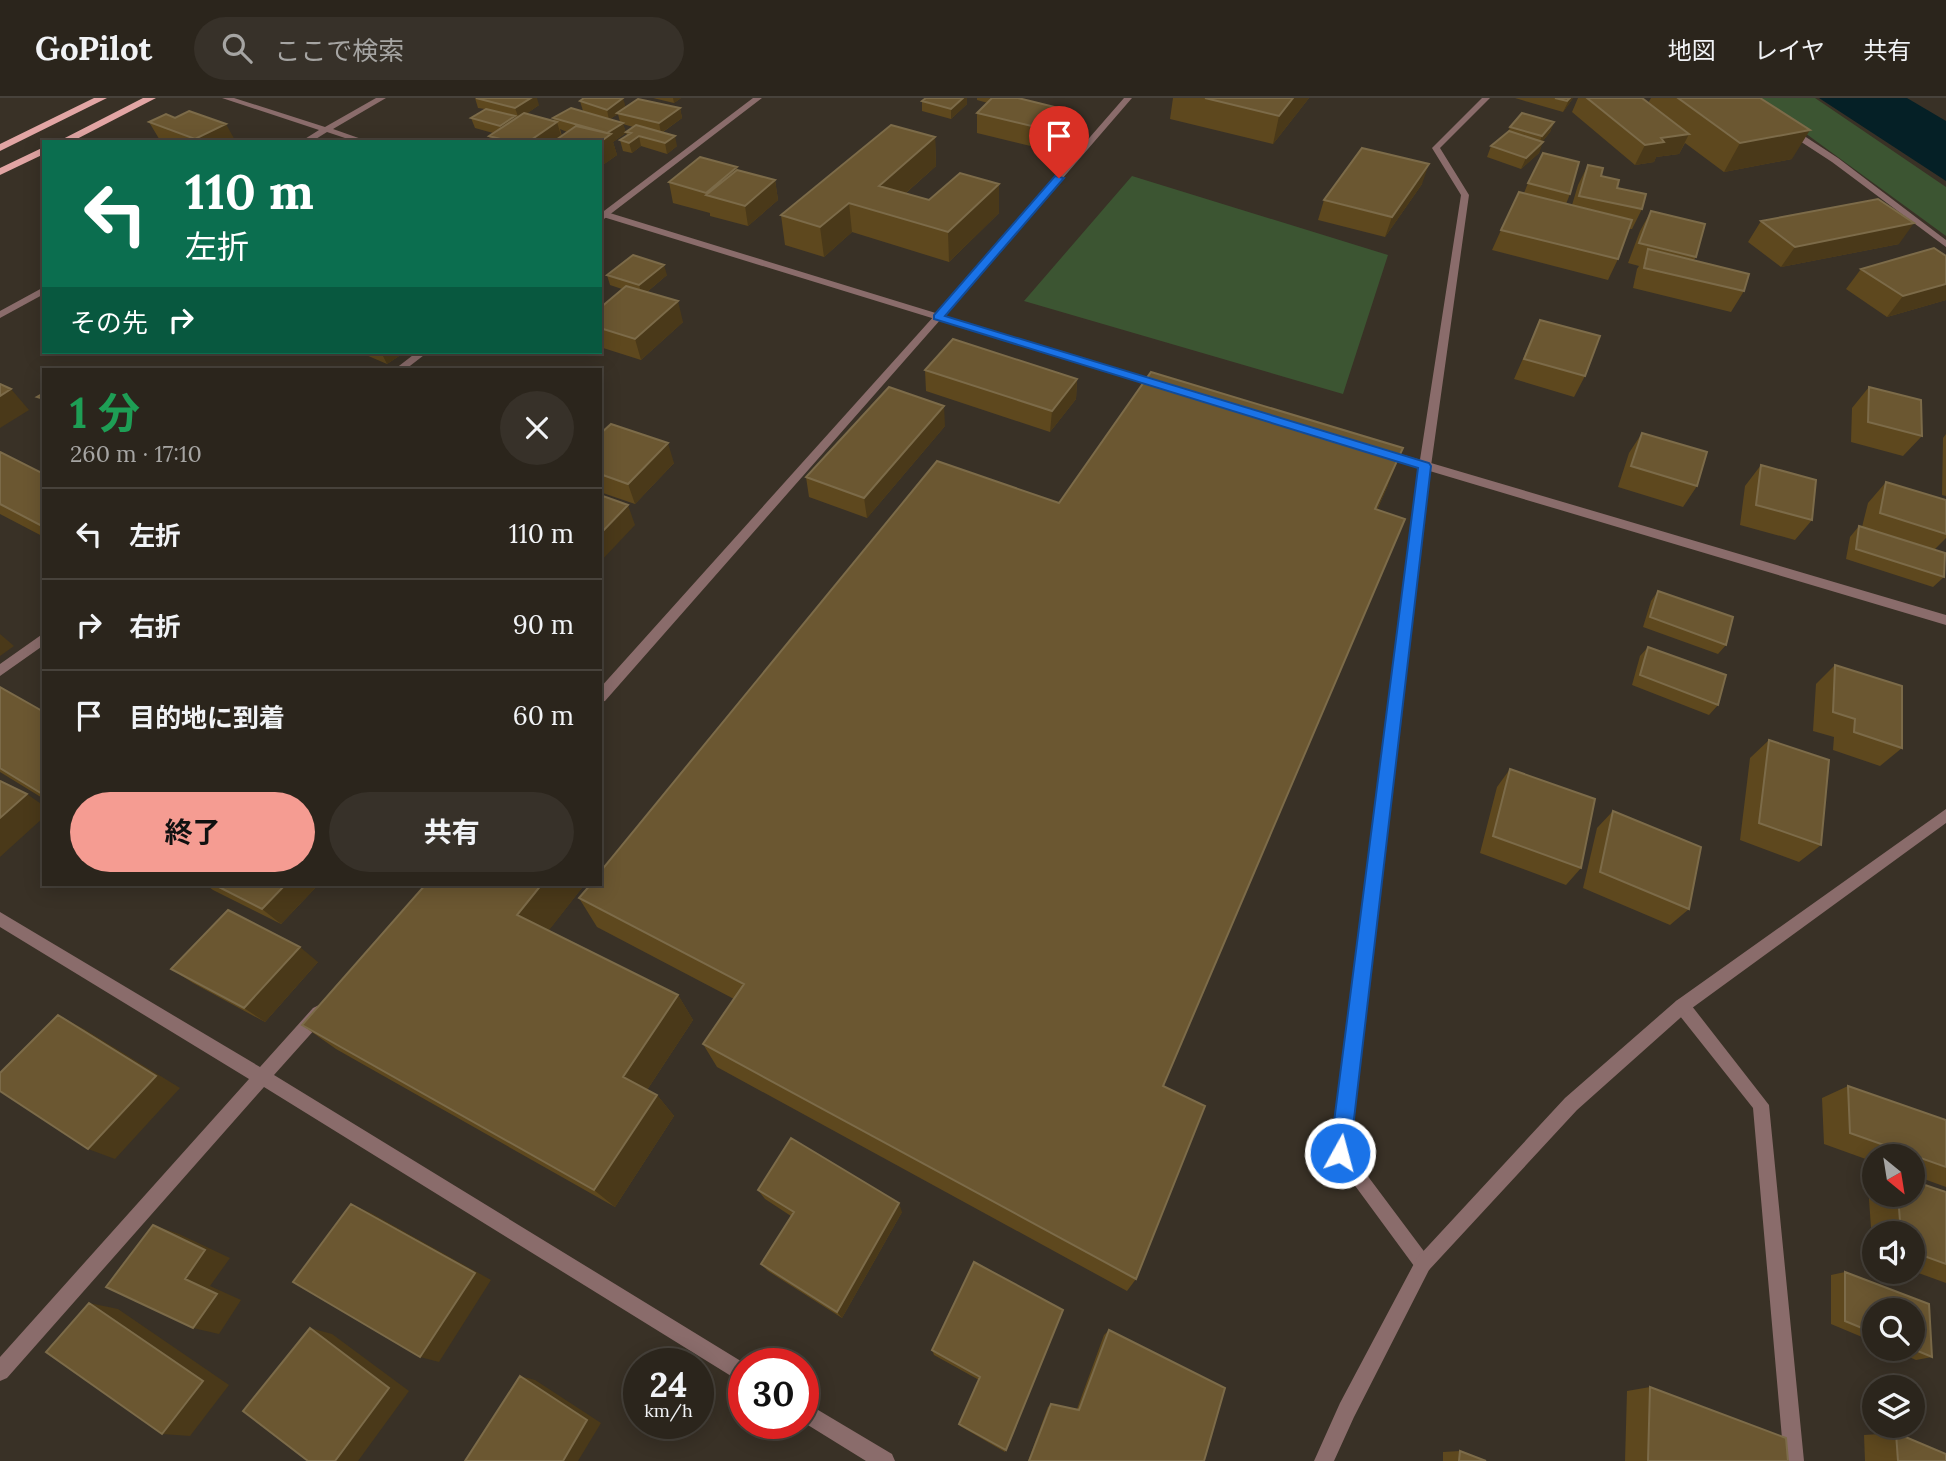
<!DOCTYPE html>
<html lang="ja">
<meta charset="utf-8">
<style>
body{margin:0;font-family:Lora,"Noto Sans JP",serif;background:#373129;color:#f1f3f6;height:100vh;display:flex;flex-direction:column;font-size:26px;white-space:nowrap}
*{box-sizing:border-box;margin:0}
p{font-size:23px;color:#a6a5a3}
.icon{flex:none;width:38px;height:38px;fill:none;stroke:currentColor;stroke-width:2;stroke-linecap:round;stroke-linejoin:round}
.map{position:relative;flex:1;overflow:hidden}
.side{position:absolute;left:42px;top:270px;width:560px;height:518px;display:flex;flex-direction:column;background:#2b251c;border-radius:0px;box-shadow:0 4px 18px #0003,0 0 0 2px #47423b}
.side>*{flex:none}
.top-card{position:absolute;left:42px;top:42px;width:560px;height:214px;border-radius:0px;box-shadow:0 4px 18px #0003,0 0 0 2px #47423b;background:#0b6e4f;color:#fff;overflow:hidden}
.needle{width:46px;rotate:150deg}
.controls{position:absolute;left:1862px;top:1046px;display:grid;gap:14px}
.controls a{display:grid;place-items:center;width:63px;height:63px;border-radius:50%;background:#2b251c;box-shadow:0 4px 18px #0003,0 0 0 2px #47423b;font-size:35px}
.speed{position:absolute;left:623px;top:1250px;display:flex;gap:14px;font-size:35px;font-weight:700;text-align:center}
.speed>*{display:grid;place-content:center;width:91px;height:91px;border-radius:50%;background:#2b251c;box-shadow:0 4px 18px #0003,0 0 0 2px #47423b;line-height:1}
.speed small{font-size:18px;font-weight:400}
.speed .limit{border:10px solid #d22;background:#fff;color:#111}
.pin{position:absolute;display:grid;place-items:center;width:60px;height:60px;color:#fff;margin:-72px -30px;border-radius:50% 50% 50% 0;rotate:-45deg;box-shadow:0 0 7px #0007}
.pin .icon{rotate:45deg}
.me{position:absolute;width:77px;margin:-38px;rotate:7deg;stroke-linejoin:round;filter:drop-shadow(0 0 5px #0008)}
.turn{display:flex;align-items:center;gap:24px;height:147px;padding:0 28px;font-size:32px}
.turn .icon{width:91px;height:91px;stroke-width:2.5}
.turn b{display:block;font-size:49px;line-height:60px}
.then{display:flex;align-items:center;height:66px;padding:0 28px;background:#0003;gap:14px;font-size:26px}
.round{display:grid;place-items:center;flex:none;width:74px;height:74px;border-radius:37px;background:#373129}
.overview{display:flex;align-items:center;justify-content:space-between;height:119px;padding:0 28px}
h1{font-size:42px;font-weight:700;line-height:52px;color:#1e9e55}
.action{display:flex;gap:14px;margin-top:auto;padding:14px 28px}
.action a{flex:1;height:80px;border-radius:42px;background:#f59c92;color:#111;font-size:28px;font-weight:700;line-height:80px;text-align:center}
.action a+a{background:#373129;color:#f1f3f6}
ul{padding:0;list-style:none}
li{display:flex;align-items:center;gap:21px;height:91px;padding:0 28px;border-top:2px solid #47423b}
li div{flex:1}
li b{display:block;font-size:26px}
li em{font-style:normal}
header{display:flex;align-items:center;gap:42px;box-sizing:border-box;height:98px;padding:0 35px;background:#2b251c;border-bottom:2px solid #47423b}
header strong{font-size:33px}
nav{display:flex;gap:38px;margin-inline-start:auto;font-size:24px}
.search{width:490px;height:63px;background:#373129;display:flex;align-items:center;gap:18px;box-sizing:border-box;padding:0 24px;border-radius:38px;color:#a6a5a3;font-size:26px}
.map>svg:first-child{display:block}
</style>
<header>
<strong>GoPilot</strong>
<div class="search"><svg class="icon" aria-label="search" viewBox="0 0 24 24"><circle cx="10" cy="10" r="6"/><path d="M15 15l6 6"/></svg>ここで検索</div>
<nav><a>地図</a><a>レイヤ</a><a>共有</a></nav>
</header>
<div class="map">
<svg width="1946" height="1363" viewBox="0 0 1946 1363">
<rect width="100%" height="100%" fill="#393126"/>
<path fill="#3c5532" d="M1757 0H1815L1946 89V138Z
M1132 78 1388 157 1343 296 1024 203Z"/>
<path fill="#052026" d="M1819 0H1907L1946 23V83Z"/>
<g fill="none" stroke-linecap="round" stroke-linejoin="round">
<path fill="#8a6c6b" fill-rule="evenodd" d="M753 0H762L600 124V116Z
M1124 0H1132L941 221 605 603 600 604V590L935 217Z
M1482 0H1490L1440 50 1469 97 1431 368 1349 1053 1429 1160 1432 1166 1429 1172 1423 1175 1417 1172 1331 1055 1419 368 1461 97 1432 50Z
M417 254H428L406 271H395Z
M44 535V547L0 578V566Z
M0 814 260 969 313 910 319 907 325 910 327 915 325 920 274 977 744 1265V1286L264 989 7 1280 0 1283V1259L249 981 0 829Z
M1682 900 1688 903 1769 1007 1804 1363H1784L1753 1010 1676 913 1674 908 1676 903Z
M803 1303 892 1356 895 1363H866L803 1324Z"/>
<path fill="#8a6c6b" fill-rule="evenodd" d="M222 0H234L325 29 376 0H386L333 31 370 44H357L327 34 311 44H300L319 32Z
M1786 30H1792L1838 60 1946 142V149L1832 64 1786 34Z
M600 112 1167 286 1168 288 1163 291 1159 290 600 118Z
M44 189V196L0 220V213Z
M1380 350 1946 517V527L1376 357 1374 354Z
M1946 711V725L1688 913 1577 1012 1429 1172 1354 1319 1334 1363H1314L1340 1305 1417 1160 1565 1000 1676 903Z"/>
<path fill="#e2a5a4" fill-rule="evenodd" d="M94 0H107L0 53V46Z
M143 0H156L71 44H57Z
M44 49V56L0 77V70Z"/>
</g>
<path fill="#5e481e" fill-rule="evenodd" d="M475 0 539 7 526 16 554 23 553 20 596 17 583 13 580 3 626 10H680L682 20 663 34 677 48 667 56 641 48 632 55 623 53 620 42 627 38 626 34 633 29 623 26 626 35 613 44 617 57 600 69V44H491L489 38 493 35 475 30 471 20 485 11 478 10ZM618 16 620 24 610 21ZM560 31 567 34 562 38Z
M653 0H681L674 5Z
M926 0H967V6L951 21 922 13V3Z
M977 0H1018L1063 11 1062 30 1043 51 977 35V15L988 5 977 2Z
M1173 0H1309L1273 46 1170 21Z
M1515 0H1573L1563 14Z
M1578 0H1642L1648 5 1651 0H1760L1792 61 1724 74 1685 45 1679 56 1656 59 1654 64 1635 67 1572 14Z
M149 24 236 44H161Z
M1554 24 1550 34 1542 44 1539 55 1521 71 1487 59 1491 48 1508 34 1510 29Z
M935 39 936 68 906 95 929 102 999 115 949 164 852 134 824 159 785 147 781 117Z
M1588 67 1617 90 1642 111 1632 131H1629L1618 161 1608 182 1492 152 1501 132 1524 95 1528 85 1570 96 1566 106 1572 107 1578 87Z
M738 72 775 82 778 102 748 128 710 118V115L673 105 669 84Z
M1422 86 1385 139 1318 122 1324 102Z
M1651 113 1696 159 1694 162 1744 193 1731 214 1633 190 1637 171 1639 168 1628 165 1640 133Z
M1761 123 1899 146 1781 169 1748 144Z
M1946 158V202L1887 219 1846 191 1861 171Z
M607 177H667L647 194 683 224 641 262 600 249V210L622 191 610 187Z
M1540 222 1585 278 1574 299 1514 281Z
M359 254H405L387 266Z
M925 272 1077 281 1076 301 1050 334 926 293Z
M1869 289 1922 338 1903 358 1851 344 1852 310Z
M945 328 867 420 809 399 806 379Z
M1642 335 1697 388 1683 409 1618 389 1629 355Z
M600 336 674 365 635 406 600 394Z
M1946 336V398L1942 397 1943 340Z
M0 354 44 376V439L0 416Z
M1761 367 1812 422 1795 442 1740 427 1745 388Z
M1886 384 1946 402V440L1934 452 1944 479 1933 489 1846 461 1850 439 1859 428 1862 429 1868 405Z
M1388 387 1377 412 1163 988 1136 1181 1127 1193 717 969 703 946 734 901 597 829 579 800 1059 405Z
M1658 493 1726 547 1718 556 1643 529 1651 503Z
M1648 549 1718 607 1709 617 1632 587 1640 558Z
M1835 567 1902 650 1880 668 1833 652 1834 639 1813 633 1816 586Z
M0 589 44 614V701L0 674Z
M1769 642 1821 747 1799 764 1740 742 1750 660Z
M1510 671 1581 770 1566 787 1480 755 1497 689Z
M1613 713 1689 811 1670 827 1583 790 1597 730Z
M205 786H319L281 826 213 792Z
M585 786 548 833 678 897 693 922 647 992 657 997 674 1018 615 1109 336 951 302 927Z
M318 864 265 924 193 885 171 871Z
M1848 988 1946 1022V1089L1913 1077V1059H1874V1064L1824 1046 1822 1000Z
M1874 1085V1097H1913L1946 1094V1185L1913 1173V1136H1874V1159L1873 1158 1868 1087Z
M758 1092 902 1114 842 1220 768 1173 761 1166 791 1118 765 1101Z
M974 1164 1006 1352 1005 1354 960 1328 959 1326 979 1282 934 1257 932 1252Z
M1845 1174 1932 1259 1916 1262 1891 1251H1913L1874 1213V1244L1831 1226V1177Z
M1109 1232 1204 1363H1028L1048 1309 1051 1306 1077 1311 1104 1237Z
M1650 1289 1788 1363H1625L1627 1293Z
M1896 1335 1946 1363H1865L1864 1337Z
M1460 1353 1486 1363H1443V1354Z"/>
<path fill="#4a3919" d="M531 0H537L539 7 519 21 515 10Z
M623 0 626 10 609 22 607 12Z
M673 0H681L674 5Z
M963 0H967V6L951 21V11Z
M1293 0H1309L1273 46 1279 18Z
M1570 0H1573L1571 3 1563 14Z
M680 10 682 20 661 35 659 25Z
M1063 11 1062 30 1043 51 1044 31Z
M515 18 518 29 504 38 500 28Z
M557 24 563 44H528Z
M1554 24 1550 34 1538 49 1542 38Z
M623 25 626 35 613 44 617 57 600 69V44L606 36Z
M226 26 236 44H197L195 41Z
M1810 32 1792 61 1724 74 1740 45Z
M1689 36 1679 56 1656 59 1654 64 1635 67 1645 47 1661 40Z
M639 38 641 48 632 55 629 45Z
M675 38 677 48 667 56 665 45Z
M935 39 936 68 883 115 879 88Z
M1543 44 1539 55 1521 71 1526 60Z
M1429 66 1422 86 1385 139 1392 119Z
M737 69 741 89 707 98 706 95Z
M775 82 778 102 748 128 745 108Z
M999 86V115L949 164 948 134Z
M849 105 852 134 824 159 820 129Z
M1914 125 1899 146 1781 169 1795 149Z
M664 167 667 177 642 198 639 187Z
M1946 186V202L1887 219 1903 198Z
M678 203 683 224 641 262 635 241Z
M148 254H157L151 257Z
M381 254H405L387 266Z
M1077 281 1076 301 1050 334 1052 313Z
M11 291 29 312 0 330V298Z
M944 308 945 328 867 420 864 400Z
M668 345 674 365 635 406 628 386Z
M1403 350 1388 387 1360 448 1375 411Z
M628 407 635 427 600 464V436Z
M0 536 14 548 0 558Z
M27 696 44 708V719L0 759V720Z
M286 786H319L281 826 262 811Z
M542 786H585L539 845 517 817Z
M300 849 318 864 265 924 244 910Z
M678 897 693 922 641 1001 623 979Z
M58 917 84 931 180 990 115 1061 88 1051Z
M657 997 674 1018 615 1109 594 1092Z
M899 1105 902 1114 842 1220 837 1214Z
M351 1106 371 1115 491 1182 439 1264 420 1259Z
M153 1127 179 1136 230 1160 210 1188 241 1202 219 1236 193 1230Z
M89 1205 118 1211 229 1287 190 1338 162 1336Z
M310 1230 332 1236 409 1293 358 1363H335Z
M520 1278 535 1282 601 1325 578 1363H563Z"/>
<path fill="#6b5731" stroke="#7c6b49" stroke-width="2" d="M476 0H531L515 10Z
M584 0H623L607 12 580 3Z
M926 0H963L951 11 922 3Z
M992 0H1018L1063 11 1044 31 977 15Z
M1205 0H1293L1279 18Z
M1555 0H1570L1567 3Z
M1587 0H1642L1689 36 1661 40 1664 44 1645 47Z
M1678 0H1760L1810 32 1740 45Z
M638 1 680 10 659 25 617 15Z
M571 10 623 25 607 35 553 20Z
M486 11 515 18 500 28 471 20Z
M189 13 226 26 195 41 149 24 166 16 175 20Z
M524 15 557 24 528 44H512L489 38Z
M1522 15 1554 24 1542 38 1510 29Z
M636 27 675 38 665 45 639 38 629 45 620 42 631 35 626 34Z
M891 27 935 39 879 88 929 102 960 75 999 86 948 134 849 105 820 129 781 117Z
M576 28 611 36 600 44H553Z
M1509 33 1543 44 1526 60 1491 48Z
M1362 50 1429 66 1392 119 1324 102Z
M1543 55 1579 64 1570 96 1528 85Z
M700 59 737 69 706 95 669 84Z
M1588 67 1603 70 1601 78 1619 82 1617 90 1646 96 1642 111 1579 98Z
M737 72 775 82 745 108 706 97Z
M1519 94 1632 122 1618 161 1501 132Z
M1878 101 1914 125 1795 149 1761 123Z
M1651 113 1705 126 1696 159 1639 145Z
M1934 150 1946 158V186L1903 198 1861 171Z
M1648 151 1749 176 1744 193 1644 170Z
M633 157 664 167 639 187 607 177Z
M626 188 678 203 635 241 600 230V210Z
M1540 222 1600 238 1585 278 1524 261Z
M953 241 1077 281 1052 313 925 272Z
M1151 274 1403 350 1375 411 1405 421 1163 988 1205 1008 1136 1181 703 946 744 886 579 800 591 786H600V774L937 363 1059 405Z
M0 286 11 291 0 298Z
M889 289 944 308 864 400 806 379Z
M1869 289 1921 302 1922 338 1868 324Z
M44 295V301L37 299Z
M611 326 668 345 628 386 600 376V336Z
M1642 335 1707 354 1697 388 1631 368Z
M0 354 44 376V429L0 406Z
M1761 367 1816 382 1812 422 1756 407Z
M1886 384 1946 402V436L1880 415Z
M600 397 628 407 600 436Z
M1859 428 1945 455 1944 479 1856 451Z
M1658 493 1733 519 1726 547 1650 519Z
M1648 549 1726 577 1718 607 1640 577Z
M1835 567 1902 588V650L1854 634 1855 621 1833 614Z
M0 589 44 614V697L0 670Z
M1769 642 1829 662 1821 747 1759 725Z
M1510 671 1595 701 1581 770 1493 738Z
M0 683 27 696 0 720Z
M1613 713 1701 749 1689 811 1600 774Z
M213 786H286L262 811Z
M426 786H542L517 817 678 897 623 979 657 997 594 1092 302 927Z
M228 812 300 849 244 910 171 871Z
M58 917 156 978 88 1051 0 993V975Z
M1848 988 1946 1022V1069L1850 1035Z
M791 1040 899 1105 837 1214 761 1166 794 1114 758 1092Z
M1913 1083 1946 1094V1166L1913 1154V1136H1901L1898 1097H1913Z
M351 1106 475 1175 420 1259 293 1184Z
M153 1127 205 1152 185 1181 217 1196 193 1230 106 1189Z
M974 1164 1063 1212 1006 1352 959 1326 980 1279 932 1252Z
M1845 1174 1929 1206 1932 1259 1913 1251V1213H1874V1235L1845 1223Z
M89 1205 203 1283 162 1336 46 1254Z
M310 1230 389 1290 335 1363H308L243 1313Z
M1109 1232 1225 1290 1204 1363H1029L1051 1306 1079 1312Z
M520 1278 587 1322 563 1363H465Z
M1650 1289 1786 1340 1788 1363H1648Z
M1896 1335 1946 1356V1363H1898Z
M1460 1353 1486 1363H1459Z"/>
<path fill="#1a73e8" stroke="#114b97" stroke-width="2" d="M1055 78 1064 80 945 218 1429 365 1431 368 1350 1055 1347 1062 1340 1065 1333 1062 1330 1055 1418 370 934 221V217Z"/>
</svg>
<div class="controls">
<a><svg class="needle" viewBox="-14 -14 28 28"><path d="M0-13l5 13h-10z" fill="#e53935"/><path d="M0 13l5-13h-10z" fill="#a6a5a3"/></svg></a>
<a><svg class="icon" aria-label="sound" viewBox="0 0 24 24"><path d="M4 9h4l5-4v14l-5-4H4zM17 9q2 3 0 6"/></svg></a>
<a><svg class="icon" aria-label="search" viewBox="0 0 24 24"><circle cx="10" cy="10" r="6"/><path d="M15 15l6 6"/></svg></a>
<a><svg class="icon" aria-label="layers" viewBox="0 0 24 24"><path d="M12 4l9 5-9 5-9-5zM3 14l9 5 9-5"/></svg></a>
</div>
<div class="speed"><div>24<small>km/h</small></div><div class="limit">30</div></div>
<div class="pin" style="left:1059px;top:80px;background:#d93025"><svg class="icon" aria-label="arrive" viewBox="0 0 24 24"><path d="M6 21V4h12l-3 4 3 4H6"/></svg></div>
<svg class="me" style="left:1340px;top:1055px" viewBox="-20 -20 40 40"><circle r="17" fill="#1a73e8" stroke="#fff" stroke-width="3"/><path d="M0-11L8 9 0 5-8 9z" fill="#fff"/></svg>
<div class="top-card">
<div class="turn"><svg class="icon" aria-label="left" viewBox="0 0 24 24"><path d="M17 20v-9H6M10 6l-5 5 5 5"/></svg><div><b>110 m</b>左折</div></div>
<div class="then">その先<svg class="icon" aria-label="right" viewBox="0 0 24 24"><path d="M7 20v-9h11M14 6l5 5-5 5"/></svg></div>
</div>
<section class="side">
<div class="overview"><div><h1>1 分</h1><p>260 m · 17:10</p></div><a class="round"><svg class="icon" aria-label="close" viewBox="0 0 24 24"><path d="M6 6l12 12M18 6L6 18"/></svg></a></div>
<ul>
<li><svg class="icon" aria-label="left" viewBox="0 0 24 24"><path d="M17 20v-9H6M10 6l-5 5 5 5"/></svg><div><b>左折</b></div><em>110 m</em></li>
<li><svg class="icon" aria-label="right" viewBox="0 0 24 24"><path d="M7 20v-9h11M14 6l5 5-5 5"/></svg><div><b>右折</b></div><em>90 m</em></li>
<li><svg class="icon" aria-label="arrive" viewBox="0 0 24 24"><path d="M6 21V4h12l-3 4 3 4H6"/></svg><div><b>目的地に到着</b></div><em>60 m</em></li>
</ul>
<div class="action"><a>終了</a><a>共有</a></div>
</section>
</div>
